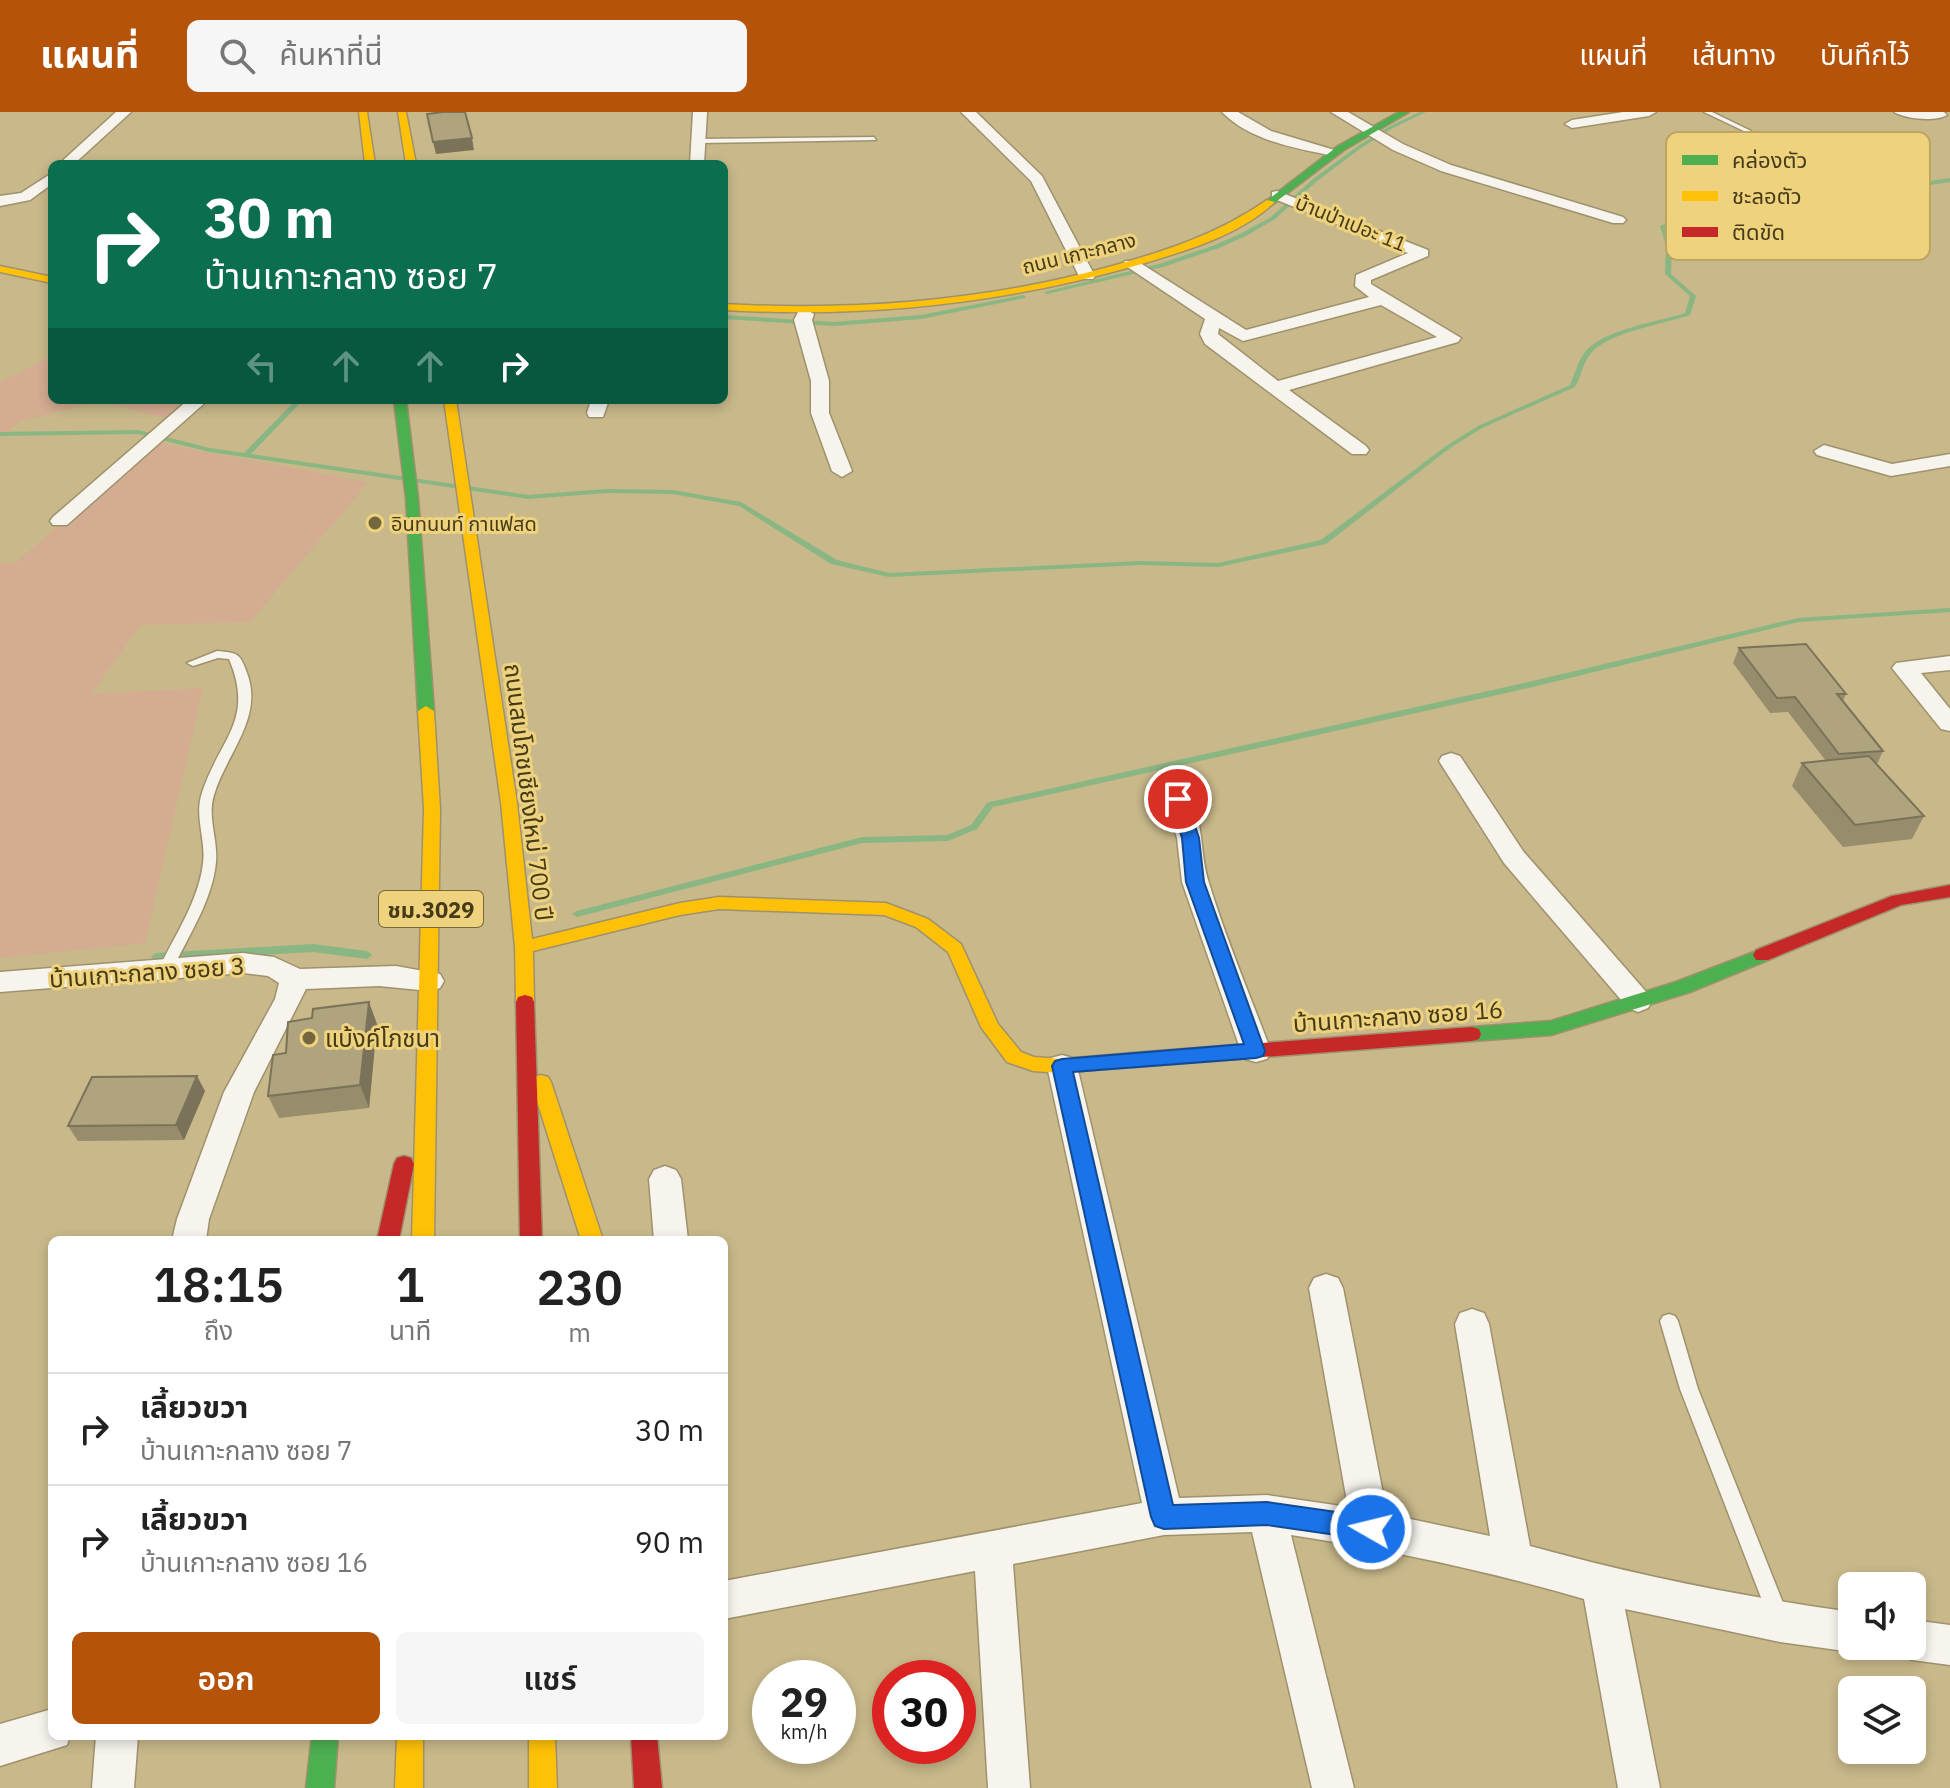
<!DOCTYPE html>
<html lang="th">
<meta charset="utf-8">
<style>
body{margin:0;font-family:"IBM Plex Sans","Noto Sans Thai",sans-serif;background:#f6f6f6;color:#222;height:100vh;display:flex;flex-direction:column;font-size:30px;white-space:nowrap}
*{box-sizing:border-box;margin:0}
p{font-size:26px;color:#767676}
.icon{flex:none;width:44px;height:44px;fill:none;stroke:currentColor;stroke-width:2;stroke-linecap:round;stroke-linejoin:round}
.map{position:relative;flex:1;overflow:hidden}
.side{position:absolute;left:48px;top:1124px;width:680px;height:504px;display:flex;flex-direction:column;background:#fff;border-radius:12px;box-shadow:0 4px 12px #0003}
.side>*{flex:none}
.guide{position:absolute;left:48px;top:48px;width:680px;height:244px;border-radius:12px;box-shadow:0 4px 12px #0003;background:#0b6e4f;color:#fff;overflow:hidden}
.controls{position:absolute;left:1838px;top:1460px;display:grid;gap:16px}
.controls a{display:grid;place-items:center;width:88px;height:88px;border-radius:12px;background:#fff;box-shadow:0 4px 12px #0003;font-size:40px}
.speed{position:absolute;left:752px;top:1548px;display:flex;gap:16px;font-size:40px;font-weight:700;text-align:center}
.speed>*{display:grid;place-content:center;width:104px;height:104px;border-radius:50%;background:#fff;box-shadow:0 4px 12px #0003;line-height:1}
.speed small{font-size:20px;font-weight:400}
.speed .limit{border:12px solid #d22;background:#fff;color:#111}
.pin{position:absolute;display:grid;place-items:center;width:68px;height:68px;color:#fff;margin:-34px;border:4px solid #fff;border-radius:50%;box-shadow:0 2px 8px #0007}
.me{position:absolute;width:88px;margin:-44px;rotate:278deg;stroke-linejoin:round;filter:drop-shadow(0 0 6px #0008)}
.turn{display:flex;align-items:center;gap:28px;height:168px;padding:0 24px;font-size:36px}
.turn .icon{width:104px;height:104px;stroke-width:2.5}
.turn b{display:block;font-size:56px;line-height:68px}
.lanes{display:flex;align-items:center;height:76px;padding:0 24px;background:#0003;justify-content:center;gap:40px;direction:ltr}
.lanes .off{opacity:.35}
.eta{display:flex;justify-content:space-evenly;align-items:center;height:136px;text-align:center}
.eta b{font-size:48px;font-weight:600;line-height:56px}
.action{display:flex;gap:16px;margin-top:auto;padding:16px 24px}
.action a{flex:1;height:92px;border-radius:12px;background:#b45309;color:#fff;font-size:32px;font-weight:600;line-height:92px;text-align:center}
.action a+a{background:#f6f6f6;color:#222}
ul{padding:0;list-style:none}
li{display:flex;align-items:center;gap:24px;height:112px;padding:0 24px;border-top:2px solid #e0e0e0}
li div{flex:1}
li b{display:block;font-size:30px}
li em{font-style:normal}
header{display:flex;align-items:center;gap:48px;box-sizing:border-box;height:112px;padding:0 40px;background:#b45309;color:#fff}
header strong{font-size:38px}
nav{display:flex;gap:44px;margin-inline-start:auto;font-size:28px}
.search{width:560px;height:72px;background:#f6f6f6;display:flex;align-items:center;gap:20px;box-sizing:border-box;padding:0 28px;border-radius:12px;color:#767676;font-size:30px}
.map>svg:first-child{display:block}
</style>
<header>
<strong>แผนที่</strong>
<div class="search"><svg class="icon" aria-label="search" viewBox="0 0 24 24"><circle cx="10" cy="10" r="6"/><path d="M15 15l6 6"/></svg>ค้นหาที่นี่</div>
<nav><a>แผนที่</a><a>เส้นทาง</a><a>บันทึกไว้</a></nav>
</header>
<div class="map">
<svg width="1950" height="1676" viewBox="0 0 1950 1676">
<rect width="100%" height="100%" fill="#c8b88a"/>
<path fill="#d3ac91" d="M52 244V288H186L164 306 101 289 21 309 0 325V270Z
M156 331 368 370 250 510 140 513 91 582 203 576 145 831 0 846V451L14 452Z"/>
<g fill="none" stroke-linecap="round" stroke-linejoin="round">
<path fill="#8ab684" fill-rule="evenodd" d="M1420 0H1426L1393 16 1361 36 1316 70 1275 107 1246 124 1219 136 1163 155 1047 182 1044 180 1159 152 1215 133 1242 121 1271 105 1313 67 1358 34 1390 14Z
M1950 66V70L1862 83 1714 94 1665 116 1672 134 1671 162 1696 184 1690 203C1664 212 1609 220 1591 241 1583 250 1581 265 1575 275L1482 316 1450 336 1326 432 1218 455 1140 453 889 465 831 452 739 394 673 382 606 381 528 387 210 340 138 322 0 324V320L138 318 210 336 244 341 296 288H303L251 342 528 383 606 377 673 378 741 390 837 448 889 461 1140 449 1218 451 1321 428 1446 334 1478 314 1570 273C1575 262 1578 248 1586 239 1605 217 1658 210 1685 201L1690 184 1665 162 1666 134 1660 114 1713 90 1862 79Z
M1023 183 1026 185 1025 186 921 207 834 214 724 207V203L834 210 921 203Z
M1950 496V500L1798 510 1537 574 993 695 977 717 948 729 862 731 577 805 572 802 577 799 862 725 947 723 971 713 987 691 990 690 1537 568 1798 506Z
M313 832 367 839 372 843 367 847 313 840 156 849 151 845 156 841Z"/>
<defs>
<path id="lane" d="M1704 0H1712L1751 19 1746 20Z
M874 25 876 28 699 31 695 29 699 27Z
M217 539C238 541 240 541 247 561 264 606 226 642 214 683 207 705 218 727 216 750 213 787 188 825 172 858L165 863 158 858C174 825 199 788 203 751 206 729 195 706 201 684 217 629 256 610 229 547L218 546 193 554 187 551Z
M1669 1202 1675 1204 1678 1209 1698 1277 1789 1506 1786 1513 1779 1516 1772 1513 1769 1506 1680 1277 1660 1209 1663 1204Z"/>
<path id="street" d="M116 0H131L74 52H59Z
M693 0H707L704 52H690Z
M961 0H976L1042 64 1095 164 1093 167H1081L1079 164 1031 69Z
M1222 0H1238L1271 19 1341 40 1334 44C1296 36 1250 29 1222 0Z
M1331 0H1348L1403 32 1451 53 1623 105 1626 108 1623 111H1613L1441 59 1393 38Z
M1623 0H1656L1649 4 1572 16 1565 12 1572 8Z
M1894 0H1944L1947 3C1936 10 1905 7 1894 0Z
M52 61V72L30 88 0 94V84L21 81Z
M1277 79 1428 138V144L1371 168V172L1461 226 1458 230 1289 278 1366 334 1369 338 1366 342H1352L1205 232 1200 222 1205 207 1123 152 1125 149H1137L1246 218 1369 185 1355 174 1356 163 1408 141 1272 86V80ZM1381 193 1437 225 1278 269 1218 222 1219 216 1243 229Z
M805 197 814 202 812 208 829 269V301L852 359 842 365 832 359 811 301V269L794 208 799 198Z
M188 288H208L67 413H53L50 409 53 405Z
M591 288H609L603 305H589L587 301Z
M1824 333 1892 352 1950 342V354L1891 364 1817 343 1814 339Z
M1950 544V558L1921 561 1950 597V619L1941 617 1892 556 1896 551Z
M1451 641 1460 644 1523 739 1648 882 1652 889 1648 896 1638 900 1628 896 1504 751 1439 649 1442 644Z
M1178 679 1187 681C1205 709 1199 741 1209 771 1226 827 1250 883 1271 939L1267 947 1256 950 1245 947 1241 939 1182 770 1177 726 1165 687 1169 681Z
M243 841 274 845 300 857 396 854 440 862 444 869 440 876 430 879 379 874 306 877 254 980 209 1107 206 1128H172L177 1107 224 980 275 887 279 871 268 864 243 861 0 880V860Z
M1062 943 1073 946 1077 954 1179 1386 1267 1383 1348 1395 1309 1176 1314 1166 1326 1162 1338 1166 1343 1176 1387 1402 1490 1424 1455 1212 1460 1201 1472 1197 1484 1201 1489 1212 1530 1434C1635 1463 1743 1485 1852 1500V1534H1866L1852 1540 1780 1530 1625 1497 1660 1676H1618L1584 1487C1488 1459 1390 1438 1291 1423L1354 1676H1312L1252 1420 1164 1423 1013 1452 1030 1676H988L975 1459 724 1507V1469L1142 1391 1047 954 1051 946Z
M665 1054 676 1058 681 1067 688 1128H654L649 1067 654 1058Z
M1912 1508 1950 1513V1553L1912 1548 1898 1542 1895 1534H1912Z
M52 1597V1624H70L67 1633 0 1654V1612Z
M96 1624H138L134 1676H92Z"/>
<path id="fast" d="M1399 0H1409L1344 38 1273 92 1265 90 1338 34Z
M394 288H406L418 386 434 599 426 604 418 599 406 386Z
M1762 837 1768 838 1771 843 1768 848 1690 880 1551 923 1472 929 1465 927 1463 922 1465 917 1472 915 1551 909 1676 870Z
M312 1624H338L334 1676H306Z"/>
<path id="slow" d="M359 0H367L375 52H365Z
M398 0H406L416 52H406Z
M1267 88 1275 90C1239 124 1185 139 1138 153 1002 192 866 206 724 198V192C853 199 979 190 1105 156 1162 140 1217 123 1267 88Z
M0 154 52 165V171L0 160Z
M444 288H456L517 691 532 827 680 791 719 785 886 791 928 807 961 832 998 912 1021 940 1034 945 1062 947 1133 941 1140 943 1143 948 1140 953 1062 961 1033 959 1007 950 981 915 948 840 916 815 884 803 719 797 680 803 533 839 534 890 532 895H518L516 890 515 835 501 691Z
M426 594 434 599 440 697 434 1128H412L424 697 418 599Z
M541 963 548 965 551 970 603 1128H581L531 970 534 965Z
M397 1624H423V1676H395Z
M529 1624H555L557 1676H529Z"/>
<path id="jam" d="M1950 773V785L1901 793 1768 848H1756L1753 843 1756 838 1892 784Z
M525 883 532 885 534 890 542 1128H520L516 890 518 885Z
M1472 915 1479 917 1481 922 1479 927 1472 929 1133 955 1126 953 1123 948 1126 943 1133 941Z
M404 1044 411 1046 414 1052 399 1128H377L394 1052 397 1046Z
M631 1624H657L662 1676H634Z"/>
</defs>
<use href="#lane" stroke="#9e926d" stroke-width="3"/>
<use href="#street" stroke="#9e926d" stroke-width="3"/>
<use href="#fast" stroke="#9e926d" stroke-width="3"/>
<use href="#slow" stroke="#9e926d" stroke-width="3"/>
<use href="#jam" stroke="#9e926d" stroke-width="3"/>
<use href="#lane" fill="#f7f4ed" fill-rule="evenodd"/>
<use href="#street" fill="#f7f4ed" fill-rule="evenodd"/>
<use href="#fast" fill="#4caf50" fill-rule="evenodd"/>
<use href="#slow" fill="#ffc107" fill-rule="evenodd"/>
<use href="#jam" fill="#c62828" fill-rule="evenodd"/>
</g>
<path fill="#978d6d" d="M1739 536 1846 582 1843 589 1883 639 1877 652 1924 704 1912 727 1843 735 1792 674 1802 651 1826 649 1788 600 1770 601 1733 551Z
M377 912 369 996 279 1006 268 984 286 941Z
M205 979 184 1028 78 1029 68 1014Z"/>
<path fill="#7b7359" d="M472 26 474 38 436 42 433 30Z
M369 890 377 912 369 996 360 973Z
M197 964 205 979 184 1028 176 1013Z"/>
<path fill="#b0a47f" stroke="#7b7359" stroke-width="2" d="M443 0H465L472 26 433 30 427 2Z
M1806 532 1846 582H1837L1883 639 1839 642 1795 585 1777 586 1739 536Z
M1869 644 1924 704 1855 713 1802 651Z
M369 890 360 973 268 984 273 943 286 941 288 910 312 906 313 897Z
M197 964 176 1013 68 1014 92 965Z"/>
<path fill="#1a73e8" stroke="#114b97" stroke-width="2" d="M1178 682 1186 687 1199 726 1204 770 1265 939 1263 944 1256 946 1073 960 1173 1393 1267 1390 1371 1405 1380 1408 1384 1417 1380 1425 1371 1428 1267 1413 1164 1417 1155 1414 1151 1405 1052 954 1055 949 1062 947 1244 932 1186 770 1182 726 1170 687Z"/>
<g fill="#74673f" stroke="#eed27e" stroke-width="3">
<circle cx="375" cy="411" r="8"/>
<circle cx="309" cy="926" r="8"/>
</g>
<g text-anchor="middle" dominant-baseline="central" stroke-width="6" stroke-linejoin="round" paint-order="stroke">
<g font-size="20" fill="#463b17" stroke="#eed27e">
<text transform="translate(1351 111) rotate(22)">บ้านป่าเปอะ 11</text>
<text transform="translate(1079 141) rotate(-14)">ถนน เกาะกลาง</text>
</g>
<g font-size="20" fill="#463b17" stroke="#eed27e" text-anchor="start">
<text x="391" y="411">อินทนนท์ กาแฟสด</text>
</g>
<rect fill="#eed27e" stroke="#786836" stroke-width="2" x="379" y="779" width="104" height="36" rx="6"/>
<g font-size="22" font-weight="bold" fill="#463b17">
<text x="431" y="797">ชม.3029</text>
</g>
<g font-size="24" fill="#463b17" stroke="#eed27e">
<text transform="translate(529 680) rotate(83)">ถนนสมโภชเชียงใหม่ 700 ปี</text>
<text transform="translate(147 860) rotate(-4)">บ้านเกาะกลาง ซอย 3</text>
<text transform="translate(1398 904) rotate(-4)">บ้านเกาะกลาง ซอย 16</text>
</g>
<g font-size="24" fill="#463b17" stroke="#eed27e" text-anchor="start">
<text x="325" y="926">แบ้งค์โภชนา</text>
</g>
</g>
<rect x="1666" y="20" width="264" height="128" rx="12" fill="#eed27e" stroke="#bca55f" stroke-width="2"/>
<rect x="1682" y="43" width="36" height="10" fill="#4caf50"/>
<rect x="1682" y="79" width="36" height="10" fill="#ffc107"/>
<rect x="1682" y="115" width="36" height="10" fill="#c62828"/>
<g font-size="22" fill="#463b17">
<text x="1732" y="56">คล่องตัว</text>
<text x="1732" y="92">ชะลอตัว</text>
<text x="1732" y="128">ติดขัด</text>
</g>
</svg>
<div class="controls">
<a><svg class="icon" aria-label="sound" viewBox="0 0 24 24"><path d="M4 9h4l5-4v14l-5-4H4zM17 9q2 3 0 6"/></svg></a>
<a><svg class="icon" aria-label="layers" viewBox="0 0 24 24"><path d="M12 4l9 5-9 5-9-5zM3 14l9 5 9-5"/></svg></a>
</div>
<div class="speed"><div>29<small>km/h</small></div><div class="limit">30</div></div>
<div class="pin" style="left:1178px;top:687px;background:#d93025"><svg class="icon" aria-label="arrive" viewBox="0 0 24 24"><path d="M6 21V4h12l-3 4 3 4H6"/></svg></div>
<svg class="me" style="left:1371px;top:1417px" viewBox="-20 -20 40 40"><circle r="17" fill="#1a73e8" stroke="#fff" stroke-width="3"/><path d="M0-11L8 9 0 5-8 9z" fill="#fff"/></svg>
<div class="guide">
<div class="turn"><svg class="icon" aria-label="right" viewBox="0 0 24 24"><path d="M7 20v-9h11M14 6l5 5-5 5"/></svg><div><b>30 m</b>บ้านเกาะกลาง ซอย 7</div></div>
<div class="lanes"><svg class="icon off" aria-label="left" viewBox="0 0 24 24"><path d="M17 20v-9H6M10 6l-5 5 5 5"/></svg><svg class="icon off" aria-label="ahead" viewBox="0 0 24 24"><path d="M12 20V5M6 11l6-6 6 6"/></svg><svg class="icon off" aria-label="ahead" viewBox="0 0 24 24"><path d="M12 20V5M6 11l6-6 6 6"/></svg><svg class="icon" aria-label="right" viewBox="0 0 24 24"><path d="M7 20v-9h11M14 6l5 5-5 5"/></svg></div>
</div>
<section class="side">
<div class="eta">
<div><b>18:15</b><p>ถึง</p></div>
<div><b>1</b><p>นาที</p></div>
<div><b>230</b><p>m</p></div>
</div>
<ul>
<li><svg class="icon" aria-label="right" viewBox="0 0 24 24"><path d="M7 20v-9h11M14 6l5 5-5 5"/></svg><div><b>เลี้ยวขวา</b><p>บ้านเกาะกลาง ซอย 7</p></div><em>30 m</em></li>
<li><svg class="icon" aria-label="right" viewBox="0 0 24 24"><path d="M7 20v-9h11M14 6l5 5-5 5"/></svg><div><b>เลี้ยวขวา</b><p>บ้านเกาะกลาง ซอย 16</p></div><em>90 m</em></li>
</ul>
<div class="action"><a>ออก</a><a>แชร์</a></div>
</section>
</div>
